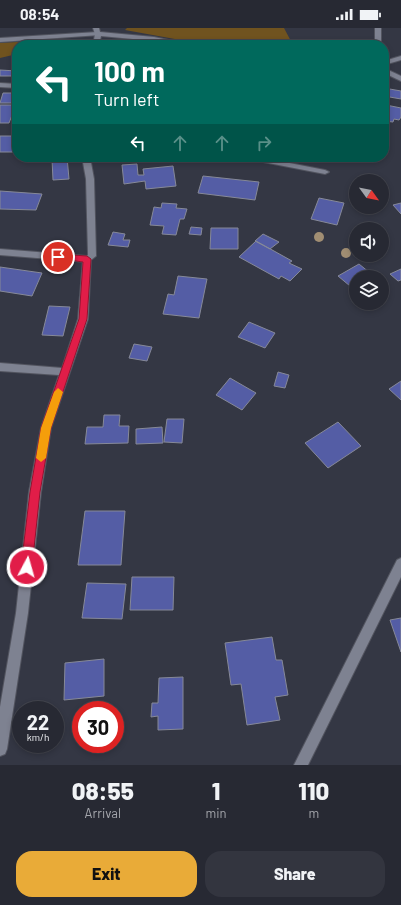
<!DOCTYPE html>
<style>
body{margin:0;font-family:Barlow,sans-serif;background:#33353f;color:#f1f3f6;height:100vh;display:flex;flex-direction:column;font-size:15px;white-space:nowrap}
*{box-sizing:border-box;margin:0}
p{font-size:13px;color:#a4a6ac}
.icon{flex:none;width:22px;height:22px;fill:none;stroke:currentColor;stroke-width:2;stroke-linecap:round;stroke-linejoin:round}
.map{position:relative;height:737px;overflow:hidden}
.panel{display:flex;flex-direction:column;background:#272933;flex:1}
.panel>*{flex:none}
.banner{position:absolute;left:12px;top:12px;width:377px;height:122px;border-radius:16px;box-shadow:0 2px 6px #0003,0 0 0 1px #43454e;background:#00695c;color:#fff;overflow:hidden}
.needle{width:26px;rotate:123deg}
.tools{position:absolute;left:349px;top:146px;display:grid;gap:8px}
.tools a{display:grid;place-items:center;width:40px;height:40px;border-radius:50%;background:#272933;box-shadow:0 2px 6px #0003,0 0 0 1px #43454e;font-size:20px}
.speed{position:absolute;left:12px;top:673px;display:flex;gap:8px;font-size:20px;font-weight:700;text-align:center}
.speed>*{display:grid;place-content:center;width:52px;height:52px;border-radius:50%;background:#272933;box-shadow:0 2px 6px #0003,0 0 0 1px #43454e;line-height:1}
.speed small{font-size:10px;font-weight:400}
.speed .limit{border:6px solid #d22;background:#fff;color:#111}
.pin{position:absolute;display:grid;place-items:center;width:34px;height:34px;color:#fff;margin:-17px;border:2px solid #fff;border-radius:50%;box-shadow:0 1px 4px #0007}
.me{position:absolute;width:44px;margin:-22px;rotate:6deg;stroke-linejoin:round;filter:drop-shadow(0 0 3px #0008)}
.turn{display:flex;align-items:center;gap:14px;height:84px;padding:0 16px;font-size:18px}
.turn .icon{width:52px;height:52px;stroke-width:2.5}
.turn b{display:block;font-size:28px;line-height:34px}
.lanes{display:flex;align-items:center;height:38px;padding:0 16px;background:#0003;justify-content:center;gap:20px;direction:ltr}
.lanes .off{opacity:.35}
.eta{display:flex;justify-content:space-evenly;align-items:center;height:68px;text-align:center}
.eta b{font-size:24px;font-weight:800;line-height:28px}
.cta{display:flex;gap:8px;margin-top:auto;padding:8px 16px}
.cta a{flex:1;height:46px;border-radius:16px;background:#e9ab38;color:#111;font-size:16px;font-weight:800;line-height:46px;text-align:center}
.cta a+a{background:#33353f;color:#f1f3f6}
.status{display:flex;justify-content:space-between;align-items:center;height:28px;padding:0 20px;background:#272933;direction:ltr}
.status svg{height:11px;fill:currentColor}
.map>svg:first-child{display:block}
</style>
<div class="status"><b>08:54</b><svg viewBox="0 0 49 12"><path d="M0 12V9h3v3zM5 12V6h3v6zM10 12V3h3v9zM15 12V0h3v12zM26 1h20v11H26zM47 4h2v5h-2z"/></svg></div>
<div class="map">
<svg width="401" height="737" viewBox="0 0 401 737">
<rect width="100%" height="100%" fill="#343744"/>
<path fill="#70531f" d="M127 0H284L293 17H208L125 2Z
M17 14 24 15 25 17H17V26L0 30V15Z"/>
<path fill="#545da5" stroke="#868998" d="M0 42 17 43V48H0Z
M384 60 401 63V71L384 68Z
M3 65H17V75H0Z
M0 77H16L9 95H0Z
M386 77 401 80V89L399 92 394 91 393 94 384 93Z
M0 108H17V124H0Z
M67 129 69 151 53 152 52 131Z
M154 129H171L172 133 155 134Z
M137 136 138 147H144L143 141 173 138 176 158 146 161 145 153 124 156 122 137Z
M203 148 259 154 255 172 198 165Z
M0 163 42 166 36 182 0 181Z
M319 170 344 175 337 197 311 191Z
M162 175 177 176 176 180 187 181 184 191H180L176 207 162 206 164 198 150 197 154 179 161 180Z
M401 175V186L393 177Z
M191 199 202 200 201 207 189 206Z
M211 200H238V221H210Z
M113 204 125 206 123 212H130L128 219 108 217Z
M263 206 279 214 270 221 255 213Z
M256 213 292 233 289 235 302 241 290 253 281 248 279 251 239 229Z
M359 236 375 249H356V263L338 248Z
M0 239 42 245 32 268 0 263Z
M401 241V252L398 253 390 246Z
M178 248 207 251 199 290 163 286 168 266 174 267Z
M49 278 70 279 63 308 42 307Z
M249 294 275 305 265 320 238 309Z
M134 316 152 319 147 333 129 330Z
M278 344 289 347 285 360 274 358Z
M230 350 256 365 242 382 216 367Z
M401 353V372L389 361Z
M104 387H120L119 398H129L128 415 85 416 87 399H103Z
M167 391H184L182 415 164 414Z
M338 394 361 418 328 440 305 415Z
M162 399 163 415 136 416V401Z
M85 483H125L121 537H78Z
M132 549H174L173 582H130Z
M87 555 126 556 122 591 82 590Z
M401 590V624L390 592Z
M272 609 276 632H282L288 667 275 669 280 692 247 697 241 656 231 657 225 615Z
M104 631V668L64 672 65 635Z
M183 649V701L158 702V688L151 689 152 675H158L159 650Z"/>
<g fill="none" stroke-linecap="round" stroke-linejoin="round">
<defs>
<path id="lane" d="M98 4 100 5V7L0 14V10Z
M0 55 17 56V60L0 59Z
M244 129H259L325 142 329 144 325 146 248 131Z
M0 221 87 228 91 231 87 234 0 227Z"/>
<path id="street" d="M93 0H99L100 4 154 9 193 17H179L154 13 101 8 99 17H93L95 6Z
M375 0H381V17H375Z
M401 28V32L384 37V33Z
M384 40 401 48V53L384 45Z
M82 129H90L94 151 96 228 91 232 88 291 51 400 41 464 28 585 7 721 5 726 0 728V679L16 585 29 464 41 400 59 347 0 343V335L62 340 78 291 83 231 88 227 86 151Z
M401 530V549L308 737H294L397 532Z"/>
</defs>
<use href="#lane" stroke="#52545f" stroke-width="2"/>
<use href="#street" stroke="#52545f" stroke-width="2"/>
<use href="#lane" fill="#7e8291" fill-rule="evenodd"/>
<use href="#street" fill="#7e8291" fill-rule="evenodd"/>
</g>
<g fill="#a18e73">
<circle cx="319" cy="209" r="5"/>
<circle cx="346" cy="225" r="5"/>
</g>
<path fill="#e11d48" stroke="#92132f" d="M58 226 87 228 91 231 87 291 51 400 40 464 32 539 31 543 27 545 23 543 21 539 30 464 41 400 79 291 83 234 55 230 54 229Z"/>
<path fill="#f59e0b" d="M58 360 63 364 51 400 46 430 41 434 36 430 41 400 54 364Z"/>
</svg>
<div class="tools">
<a><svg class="needle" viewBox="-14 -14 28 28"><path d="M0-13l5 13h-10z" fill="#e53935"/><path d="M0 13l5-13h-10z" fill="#a4a6ac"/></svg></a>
<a><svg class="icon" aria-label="sound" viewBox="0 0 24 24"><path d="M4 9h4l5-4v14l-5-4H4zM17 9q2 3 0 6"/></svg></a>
<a><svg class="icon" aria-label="layers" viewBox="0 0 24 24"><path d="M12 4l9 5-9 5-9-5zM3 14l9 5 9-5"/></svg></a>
</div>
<div class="speed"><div>22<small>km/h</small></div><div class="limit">30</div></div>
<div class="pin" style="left:58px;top:229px;background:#d93025"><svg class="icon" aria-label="arrive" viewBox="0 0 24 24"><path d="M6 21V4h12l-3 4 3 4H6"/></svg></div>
<svg class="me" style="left:27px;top:539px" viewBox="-20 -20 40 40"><circle r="17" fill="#e11d48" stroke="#fff" stroke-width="3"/><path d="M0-11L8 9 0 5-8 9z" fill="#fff"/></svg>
<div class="banner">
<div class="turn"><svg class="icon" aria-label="left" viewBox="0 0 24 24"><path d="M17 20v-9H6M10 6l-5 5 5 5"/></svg><div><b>100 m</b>Turn left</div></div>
<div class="lanes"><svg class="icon" aria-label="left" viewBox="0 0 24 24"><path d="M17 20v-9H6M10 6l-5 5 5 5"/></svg><svg class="icon off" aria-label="ahead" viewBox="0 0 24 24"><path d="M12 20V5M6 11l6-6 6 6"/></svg><svg class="icon off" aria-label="ahead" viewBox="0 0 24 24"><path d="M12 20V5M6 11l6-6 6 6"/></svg><svg class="icon off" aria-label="right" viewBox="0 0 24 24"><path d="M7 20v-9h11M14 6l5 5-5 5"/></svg></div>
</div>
</div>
<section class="panel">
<div class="eta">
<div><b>08:55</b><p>Arrival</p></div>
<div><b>1</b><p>min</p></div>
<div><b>110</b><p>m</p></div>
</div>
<div class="cta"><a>Exit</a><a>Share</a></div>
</section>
